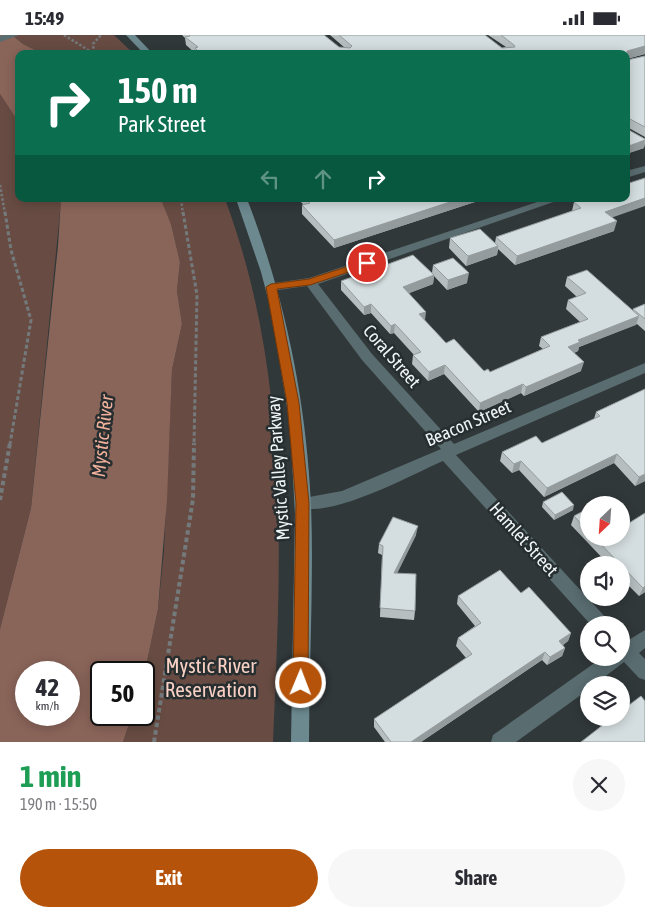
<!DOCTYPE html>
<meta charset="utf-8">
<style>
body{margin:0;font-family:"Asap Condensed",sans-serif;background:#f7f7f7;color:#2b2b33;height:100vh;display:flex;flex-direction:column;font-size:19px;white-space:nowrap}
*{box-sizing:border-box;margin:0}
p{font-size:16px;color:#7c7c81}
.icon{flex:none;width:28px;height:28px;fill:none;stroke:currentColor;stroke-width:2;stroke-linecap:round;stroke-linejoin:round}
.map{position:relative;height:707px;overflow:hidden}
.side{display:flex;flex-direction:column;background:#fff;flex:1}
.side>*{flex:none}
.banner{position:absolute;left:15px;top:15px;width:615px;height:152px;border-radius:10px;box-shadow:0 2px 12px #0003;background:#0b6e4f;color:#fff;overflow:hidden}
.needle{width:32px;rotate:205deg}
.controls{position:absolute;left:580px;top:461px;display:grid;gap:10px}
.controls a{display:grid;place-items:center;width:50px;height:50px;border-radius:50%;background:#fff;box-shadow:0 2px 12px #0003;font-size:25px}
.speed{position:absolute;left:15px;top:626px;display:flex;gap:10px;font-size:25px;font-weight:700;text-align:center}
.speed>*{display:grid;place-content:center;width:65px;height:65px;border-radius:50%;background:#fff;box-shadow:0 2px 12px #0003;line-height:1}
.speed small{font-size:12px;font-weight:400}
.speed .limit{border:2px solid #111;border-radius:8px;background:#fff;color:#111}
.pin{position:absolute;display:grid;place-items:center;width:42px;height:42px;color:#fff;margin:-21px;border:2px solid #fff;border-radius:50%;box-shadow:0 1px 5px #0007}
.me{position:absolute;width:55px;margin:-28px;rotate:1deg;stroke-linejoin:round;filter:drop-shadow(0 0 4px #0008)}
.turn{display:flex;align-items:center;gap:18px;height:105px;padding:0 20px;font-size:22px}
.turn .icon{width:65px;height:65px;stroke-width:2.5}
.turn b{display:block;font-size:35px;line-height:42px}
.lanes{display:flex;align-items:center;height:48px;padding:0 20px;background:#0003;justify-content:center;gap:25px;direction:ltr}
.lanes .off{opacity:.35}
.round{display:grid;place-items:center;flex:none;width:52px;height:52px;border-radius:26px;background:#f7f7f7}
.summary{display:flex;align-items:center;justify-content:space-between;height:85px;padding:0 20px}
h1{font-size:30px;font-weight:700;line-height:38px;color:#1e9e55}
.button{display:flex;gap:10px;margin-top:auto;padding:10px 20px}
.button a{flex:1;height:58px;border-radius:30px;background:#b45309;color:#fff;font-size:20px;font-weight:700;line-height:58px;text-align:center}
.button a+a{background:#f7f7f7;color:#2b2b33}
.status{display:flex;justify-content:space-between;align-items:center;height:35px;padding:0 25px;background:#fff;direction:ltr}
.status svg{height:14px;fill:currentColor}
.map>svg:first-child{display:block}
</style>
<div class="status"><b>15:49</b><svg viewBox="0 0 49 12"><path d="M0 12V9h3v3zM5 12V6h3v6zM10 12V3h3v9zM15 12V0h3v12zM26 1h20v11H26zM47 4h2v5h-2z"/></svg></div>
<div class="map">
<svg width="645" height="707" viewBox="0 0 645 707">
<rect width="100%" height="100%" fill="#31383a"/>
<path fill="#684c43" d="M12 0H114L134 19H43L23 9Z
M0 59 19 88V164H61V166L31 473 0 594Z
M161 164H225C291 341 281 522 273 707H123L132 680H144V641L158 574 164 516 172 335 182 289 177 256 180 227 171 189Z"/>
<path fill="#896459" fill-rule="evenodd" d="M0 0H12L23 9 43 19H19V88L0 59Z
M61 164H161L171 189 180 227 177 256 182 289 172 335 167 465 158 574 144 641V638H101V680H132L123 707H0V594L31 473 58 211ZM26 638H69V680H26Z"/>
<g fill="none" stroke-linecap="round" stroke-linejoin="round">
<path stroke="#747a7c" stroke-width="2.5" stroke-dasharray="2.5 2" stroke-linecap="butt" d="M64 0 93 18
M94 18 93 9 101 0
M0 150 5 179
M181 164 183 179"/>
<path stroke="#747a7c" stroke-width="3" stroke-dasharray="4 2.5" stroke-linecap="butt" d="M5 177 11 215 31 285 10 409
M183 177 197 260 194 409"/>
<path stroke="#747a7c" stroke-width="4" stroke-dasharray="4.5 3" stroke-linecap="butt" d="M0 465 10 408
M154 707 193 464 194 408"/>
<path fill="#596c70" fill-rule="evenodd" d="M645 131V137L626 143V136Z
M546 164H562L318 249 372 319 454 409 645 328V338L456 420 608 585 611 590H591L443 426C411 440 331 484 298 472L295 468 298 464 342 456 441 414 362 325 307 251 271 256 267 255 265 252 267 249 309 243Z
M645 595V613L639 618 645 624V645L639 643 624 627 594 650H589V654L516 707H491L493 700 603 622H621V603L627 606Z"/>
<path fill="#596c70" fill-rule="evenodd" d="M5 0H19L0 7V1Z"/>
<path fill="#6c8990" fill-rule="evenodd" d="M126 0H135L153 19H144Z
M236 164H247C285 262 306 364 311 469 314 548 309 628 309 707H291L295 479 290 390 271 275 261 237Z"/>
</g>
<path fill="#b6bec0" d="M182 0H324L339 12 345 13 330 0H485L502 13 506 12 488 0H645V19L627 24V25L645 21V102L627 92V94L645 104V108L644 113 626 119V19H196L186 10 185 3Z
M298 164H484L334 213 302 179V170H304Z
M574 167 612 183 614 196 515 230 498 214 497 220 466 231 449 213 450 203 495 208 496 202 572 176Z
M433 230 467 248 447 255 434 241 433 249 409 258 425 286 446 308 484 336 490 337 543 314 539 311 541 302 580 287 566 274 568 265 577 262 565 251 567 242 633 275V274L645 269V296L637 289 579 312 578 316 574 318 581 336 524 361 521 358 479 377 444 339 428 346 412 329 413 320H414L394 298 390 299 371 278 364 280 341 255V246L432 238Z
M645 354V446L635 451 614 428 544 462 519 435 512 438 500 426 502 417 542 408 594 384 596 377Z
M543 467 573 475 554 485 542 472Z
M589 473V502H621L645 557 639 561 621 543V530H609L571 490 574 481Z
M416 500 397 538 415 576 414 585 380 582 382 520 378 518 379 509Z
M521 558 571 598 568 606 563 610 565 613 562 621 547 630 542 625 421 707H385L374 692V684L466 623 456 611 458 603 475 591 457 569 458 561Z"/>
<path fill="#949b9c" d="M645 11V19L626 24 627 16Z
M645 105 644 113 626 119V112Z
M645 163V171L602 186 605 177Z
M459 164H484L334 213V205Z
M617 186 614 196 515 230 517 221Z
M498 211 497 220 466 231 468 221Z
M469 238 467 248 447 255 448 245Z
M434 240 433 249 402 261 403 252Z
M371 269V278L364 280V272Z
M426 277 425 285 419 279Z
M639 281 636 290 579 312 578 316 566 321 568 312 578 305Z
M395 289 394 298 390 299 391 291Z
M584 327 581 336 524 361 526 352Z
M445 330 444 339 428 346 429 337Z
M523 349 521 358 479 377 480 368Z
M617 419 614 428 544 462 547 453Z
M521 426 519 435 512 438 514 429Z
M645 439V446L635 451 639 442Z
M574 470 573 475 554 485 555 480Z
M418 491 416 500 393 547 394 538Z
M645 551V557L639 561 643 553Z
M571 598 568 606 556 615 559 606Z
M565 613 562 621 547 630 550 622Z
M545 617 542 625 421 707H411Z"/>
<path fill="#d4dddf" stroke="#949b9c" d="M189 0H324L339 12 350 13 352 11 339 0H485L502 13 515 12 514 10 501 0H645V11L627 16V25L645 21V92L628 83 627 94 645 104V105L626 112V19H201L195 13 198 12 185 2 190 1Z
M645 143V163L605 177 617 186 517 221 496 202 581 173 574 167 584 164H626V149Z
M306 164H459L334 205 302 170 310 168Z
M480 194 498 211 468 221 450 203Z
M413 220 434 240 403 252 426 277 419 279 446 308 454 304 484 336 488 334 490 337 550 311 541 302 588 284 568 265 586 258 567 242 587 235 639 281 578 305 580 307 568 312 584 327 526 352 523 349 480 368 445 330 429 337 413 320 421 317 395 289 391 291 371 269 364 272 341 246Z
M453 223 469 238 448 245 433 230Z
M645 269V284L633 274Z
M645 354V439L639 442 617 419 547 453 521 426 514 429 502 417 536 401 542 408 600 381 596 377Z
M562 457 574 470 555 480 543 467Z
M589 473V497L574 481Z
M645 478V551L643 553 594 502H621V493Z
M393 482 418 491 394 538 416 539 415 576 380 573 383 511 379 509Z
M500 535 521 558 529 552 571 598 559 606 565 613 550 622 545 617 411 707H391L374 684 472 619 458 603 481 588 458 561Z
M641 661 645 666V707H581L613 682H621V676Z"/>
<path fill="#b45309" stroke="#753606" d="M367 225 370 226V230L310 250 277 254 299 368 309 468 308 648 306 653 301 655 295 653 293 648 296 468 287 368 266 252 271 249 309 244Z"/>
<g text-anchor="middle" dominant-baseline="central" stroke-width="5" stroke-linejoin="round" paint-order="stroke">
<g font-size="18" fill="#f0f5f6" stroke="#272e30">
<text transform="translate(392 321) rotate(49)">Coral Street</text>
<text transform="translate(468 388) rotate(-23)">Beacon Street</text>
<text transform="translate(278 433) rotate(-94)">Mystic Valley Parkway</text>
<text transform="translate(524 504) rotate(48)">Hamlet Street</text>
</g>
<g font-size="19" font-style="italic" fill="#f2b19d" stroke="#272e30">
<text transform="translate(102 401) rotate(-84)">Mystic River</text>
</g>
<g font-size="21" fill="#f9d0c4" stroke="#272e30">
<text x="211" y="630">Mystic River<tspan x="211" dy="24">Reservation</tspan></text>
</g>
</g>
</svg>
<div class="controls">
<a><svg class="needle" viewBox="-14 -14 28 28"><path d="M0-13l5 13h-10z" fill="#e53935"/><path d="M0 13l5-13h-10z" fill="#7c7c81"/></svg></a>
<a><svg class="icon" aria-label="sound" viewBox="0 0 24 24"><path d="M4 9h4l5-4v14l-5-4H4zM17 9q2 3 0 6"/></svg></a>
<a><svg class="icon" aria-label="search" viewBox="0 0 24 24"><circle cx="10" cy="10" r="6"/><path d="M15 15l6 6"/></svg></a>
<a><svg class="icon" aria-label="layers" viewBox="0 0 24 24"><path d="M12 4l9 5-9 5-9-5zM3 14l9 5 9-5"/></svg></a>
</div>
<div class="speed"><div>42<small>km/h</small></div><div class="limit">50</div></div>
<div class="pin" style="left:367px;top:228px;background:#d93025"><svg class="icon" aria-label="arrive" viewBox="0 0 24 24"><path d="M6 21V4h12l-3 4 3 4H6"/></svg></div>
<svg class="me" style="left:301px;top:648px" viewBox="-20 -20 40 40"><circle r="17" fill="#b45309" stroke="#fff" stroke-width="3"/><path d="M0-11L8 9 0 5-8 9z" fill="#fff"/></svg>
<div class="banner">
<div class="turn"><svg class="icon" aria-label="right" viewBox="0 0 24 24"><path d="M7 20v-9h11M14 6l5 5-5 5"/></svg><div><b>150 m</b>Park Street</div></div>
<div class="lanes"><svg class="icon off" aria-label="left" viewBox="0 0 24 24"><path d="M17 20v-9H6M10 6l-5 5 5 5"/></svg><svg class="icon off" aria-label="ahead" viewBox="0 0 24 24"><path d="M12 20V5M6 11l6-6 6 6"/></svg><svg class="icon" aria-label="right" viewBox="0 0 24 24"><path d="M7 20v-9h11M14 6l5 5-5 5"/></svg></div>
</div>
</div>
<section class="side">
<div class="summary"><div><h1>1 min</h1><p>190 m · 15:50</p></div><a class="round"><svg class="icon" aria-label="close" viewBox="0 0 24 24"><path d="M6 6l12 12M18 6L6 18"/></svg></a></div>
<div class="button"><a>Exit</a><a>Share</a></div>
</section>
